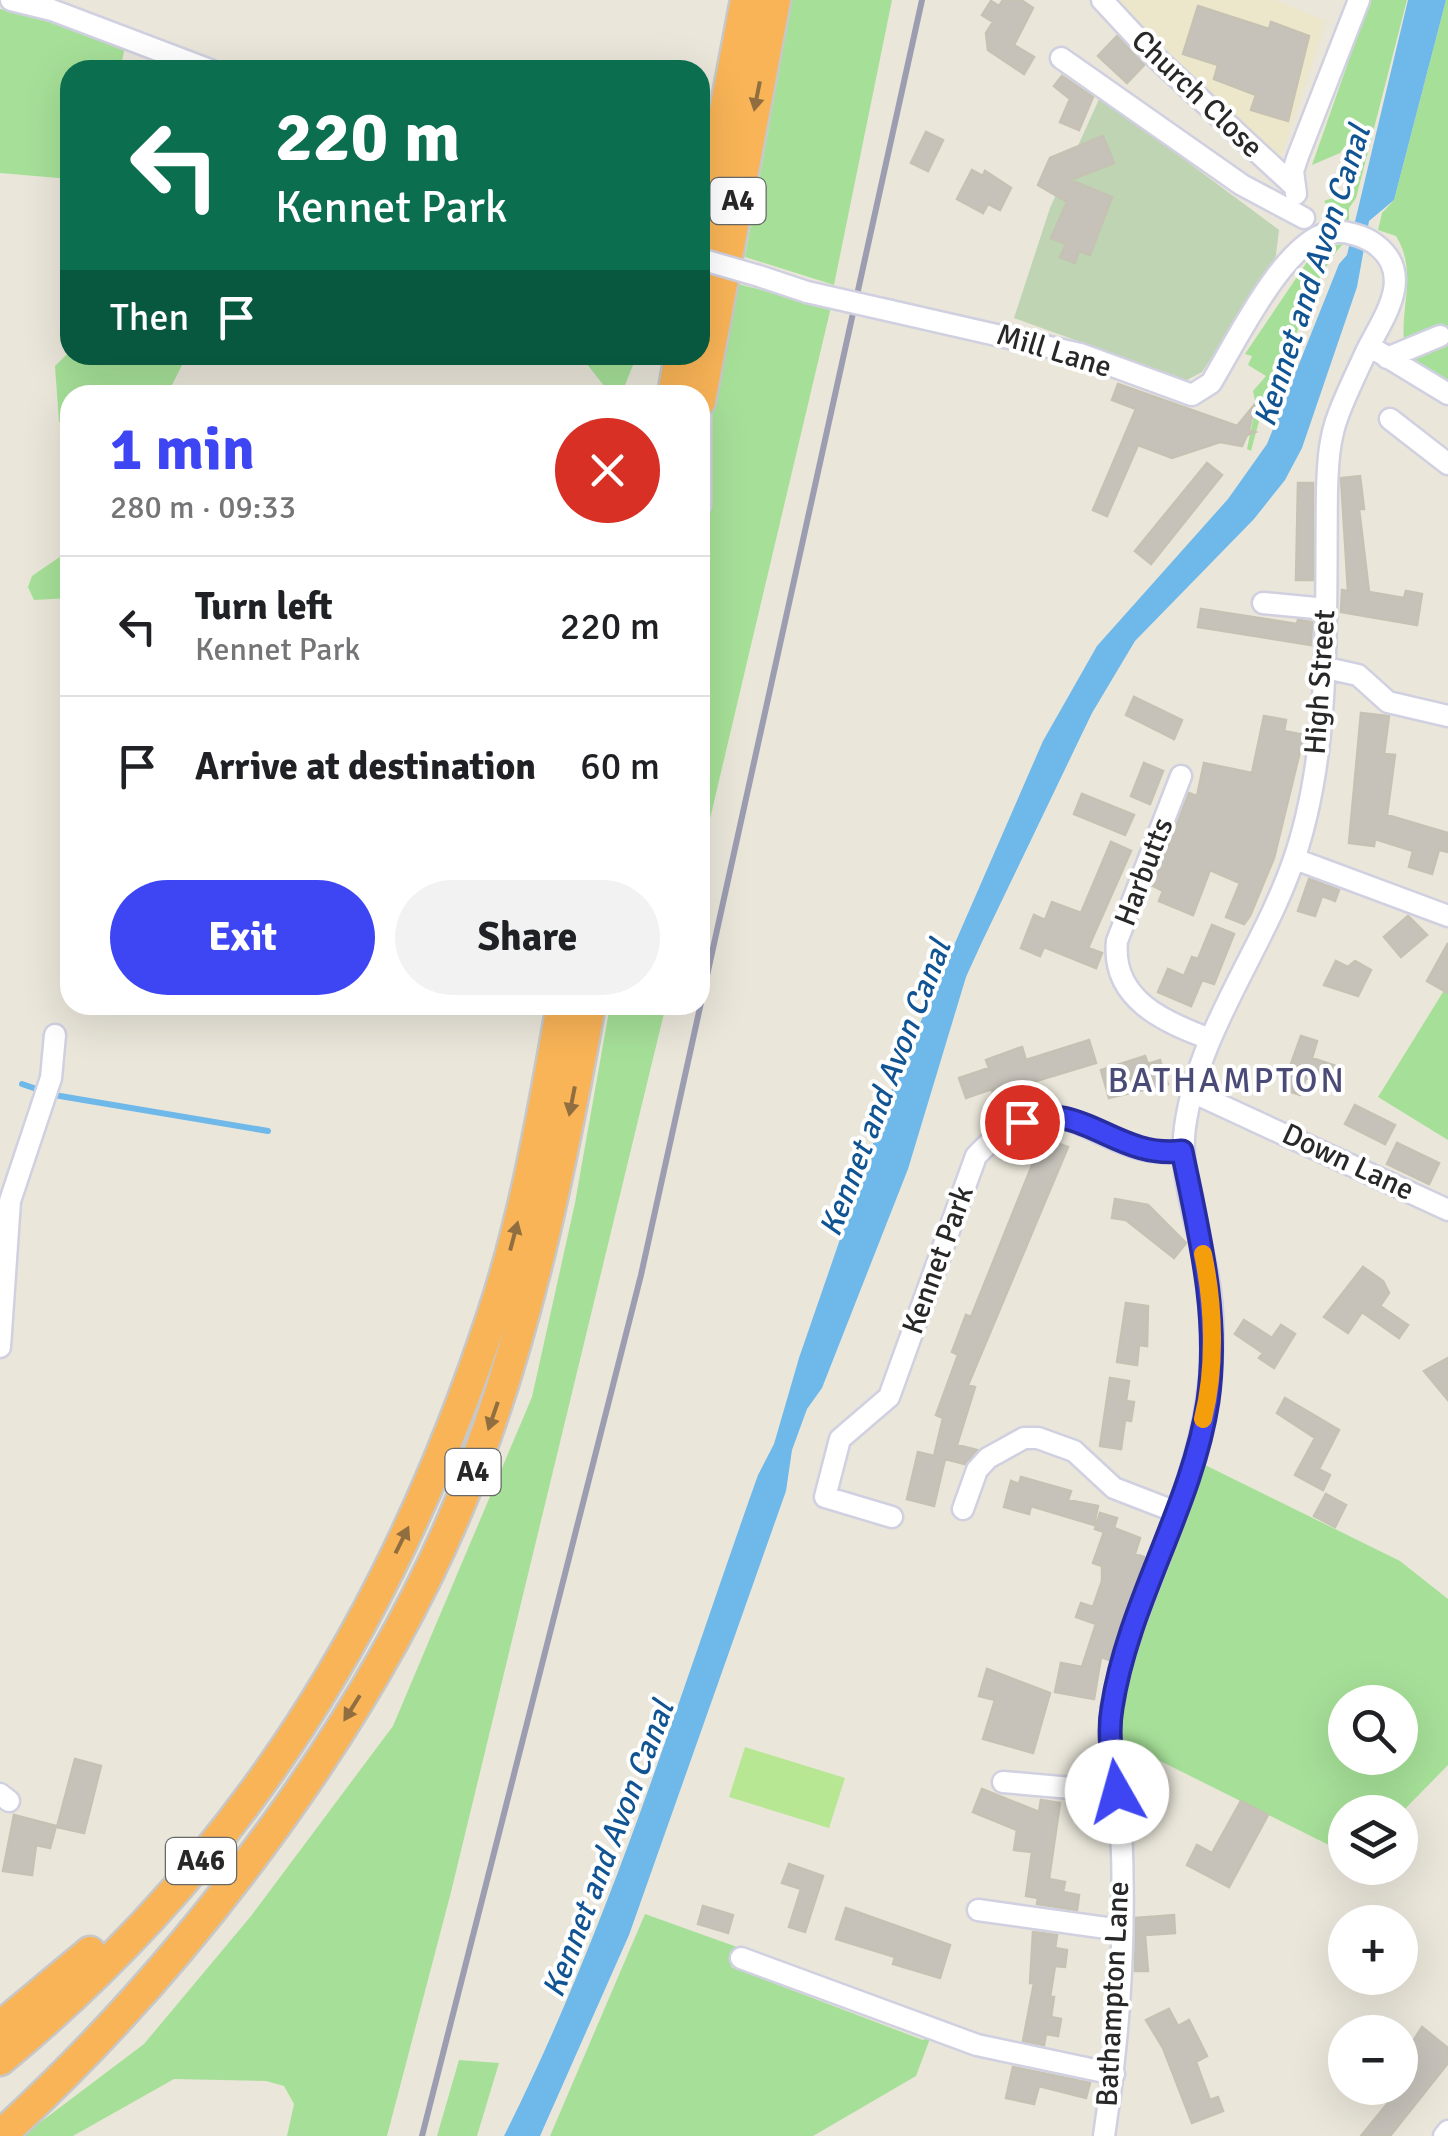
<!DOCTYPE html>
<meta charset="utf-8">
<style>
body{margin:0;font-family:Signika,sans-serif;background:#f2f2f2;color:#202124;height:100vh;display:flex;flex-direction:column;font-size:38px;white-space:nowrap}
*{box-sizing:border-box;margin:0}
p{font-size:32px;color:#757577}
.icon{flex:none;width:55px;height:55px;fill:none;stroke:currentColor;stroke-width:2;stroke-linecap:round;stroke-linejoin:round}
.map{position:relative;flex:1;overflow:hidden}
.side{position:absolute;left:60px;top:385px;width:650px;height:630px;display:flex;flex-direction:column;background:#fff;border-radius:30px;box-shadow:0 10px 40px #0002}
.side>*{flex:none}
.hud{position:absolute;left:60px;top:60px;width:650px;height:305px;border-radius:30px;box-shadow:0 10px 40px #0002;background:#0b6e4f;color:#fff;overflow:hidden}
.tools{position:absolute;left:1328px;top:1685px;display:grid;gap:20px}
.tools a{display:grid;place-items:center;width:90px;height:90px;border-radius:50%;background:#fff;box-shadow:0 10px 40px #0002;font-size:50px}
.pin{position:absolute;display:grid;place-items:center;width:85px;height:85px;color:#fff;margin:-42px;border:5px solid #fff;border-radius:50%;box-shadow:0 2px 10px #0007}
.me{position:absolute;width:110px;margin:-55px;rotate:353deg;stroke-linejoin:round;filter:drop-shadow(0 0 8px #0008)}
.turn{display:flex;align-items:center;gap:35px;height:210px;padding:0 50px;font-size:45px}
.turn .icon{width:130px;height:130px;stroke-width:2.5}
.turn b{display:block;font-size:70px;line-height:85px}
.then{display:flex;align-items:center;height:95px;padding:0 50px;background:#0003;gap:20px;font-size:38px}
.round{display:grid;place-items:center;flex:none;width:105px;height:105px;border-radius:52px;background:#f2f2f2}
.overview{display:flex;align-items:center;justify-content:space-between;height:170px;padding:0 50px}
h1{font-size:60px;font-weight:700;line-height:75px;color:#3e46f4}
.cta{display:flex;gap:20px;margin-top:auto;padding:20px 50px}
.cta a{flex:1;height:115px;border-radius:60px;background:#3e46f4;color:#fff;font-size:40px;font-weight:700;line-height:115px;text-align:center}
.cta a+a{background:#f2f2f2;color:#202124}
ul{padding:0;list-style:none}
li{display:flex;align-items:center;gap:30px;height:140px;padding:0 50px;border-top:2px solid #e0e0e0}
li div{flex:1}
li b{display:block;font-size:38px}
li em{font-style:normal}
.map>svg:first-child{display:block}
</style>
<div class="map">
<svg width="1448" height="2136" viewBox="0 0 1448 2136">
<rect width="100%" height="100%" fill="#eae6da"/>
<path fill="#ece6ca" d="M1117 0H1275L1326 21 1279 162Z"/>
<path fill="#a6e098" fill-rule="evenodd" d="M792 0H892L834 285 745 257Z
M1370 0H1407L1356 198 1349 208V221L1335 215 1324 201 1349 192 1363 140 1351 138 1340 153 1312 165Z
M1446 0H1448V391C1438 385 1421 378 1414 369 1387 331 1424 280 1396 236L1378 230 1382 213 1394 200Z
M0 9 46 17 125 47 120 70H70V179L0 173Z
M1343 244C1308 280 1291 359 1269 407L1263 406 1251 451 1247 449 1256 405 1253 391 1266 376 1248 365 1252 356 1245 354 1309 259 1322 247Z
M734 283 831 307 700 861V550L712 395Z
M70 351V355H187L167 395H70V427L59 422 55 366Z
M580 355H637L621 395H611Z
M70 522V598L34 600 28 587 32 576 64 554Z
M1448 984V1140L1378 1097Z
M610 1005H666L451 1892 387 2136H287L294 2104 284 2086 266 2081 174 2079 73 2136H22L144 2044 251 1916 393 1726 532 1397 575 1203Z
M1201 1463 1400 1561 1448 1599V1765L1400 1814 1345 1812V1853L1120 1741C1128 1645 1167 1554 1201 1463ZM1345 1702H1400V1758H1345Z
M645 1914 737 1947 731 1967 923 2040 931 2036 916 2076 813 2136H550Z
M459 2060 499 2063 477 2136H437Z"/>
<path fill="#bed4b2" d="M1100 97 1279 230 1275 263 1202 372 1187 380 1014 318 1050 208Z"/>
<path fill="#b8e794" d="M745 1747 845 1778 829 1828 729 1797Z"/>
<path fill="#6fb8ea" d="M1408 0H1446L1394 200 1369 221 1357 287 1302 448 1285 480 1254 519 1135 641 1092 713 981 944 966 977 908 1169 822 1388 807 1409 792 1450 786 1491 629 1935 540 2136H504C610 1925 679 1697 758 1475L774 1444 799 1358 894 1083 1043 741 1097 646 1228 499 1267 444 1339 264 1347 255Z"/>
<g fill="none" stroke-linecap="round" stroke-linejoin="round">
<path stroke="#6fb8ea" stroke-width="6" d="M22 1084 54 1095 268 1131"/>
</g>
<path fill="#c6c2ba" stroke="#c5c2b4" stroke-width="2.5" d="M1003 0H1021L1033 8 1014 45 1034 57 1024 74 988 50 986 33 993 22 982 15 991 1 999 6Z
M1198 6 1269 29 1271 22 1309 36 1288 121 1251 110 1256 95 1214 79 1218 65 1183 54Z
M1117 36 1144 65 1127 83 1098 56Z
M1062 76 1093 97 1079 130 1060 122 1070 99 1054 86Z
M926 132 943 140 928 171 911 163Z
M1103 136 1114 163 1070 180 1112 197 1090 255 1079 251 1075 263 1060 257 1066 244 1051 238 1067 202 1038 185 1050 158Z
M972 170 983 176 985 171 1011 188 1000 210 988 204 983 213 957 199Z
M1118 384 1237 426 1255 404 1249 430 1255 432 1247 435 1242 446 1220 442 1172 458 1138 445 1107 516 1093 510 1136 409 1112 400Z
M1207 463 1222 475 1151 564 1135 551Z
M1360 476 1364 509H1359L1369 592 1404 598 1406 591 1422 594 1417 625 1341 612 1342 590 1348 591 1341 478Z
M1298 483H1313V580H1296Z
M1201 609 1297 624 1298 620 1312 622 1311 645 1198 627Z
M1134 697 1182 720 1174 739 1126 715Z
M1361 713 1389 716 1384 754 1395 755 1387 815 1448 833V852L1439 850 1432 874 1409 867 1413 851 1375 839 1374 846 1349 843Z
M1264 716 1286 720 1284 731 1304 735 1274 858 1250 916 1244 924 1226 917 1240 883 1210 870 1193 915 1159 901 1163 891 1153 886 1189 793 1197 796 1204 763 1252 773Z
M1144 763 1163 771 1150 804 1131 796Z
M1082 794 1134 815 1125 835 1074 814Z
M1111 842 1131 851 1088 948 1102 953 1096 968 1044 947 1040 956 1021 948 1034 915 1045 920 1052 902 1081 913Z
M1309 879 1339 890 1335 901 1322 896 1315 916 1298 911Z
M1408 916 1427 935 1401 957 1384 937Z
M1212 925 1234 934 1214 984 1202 980 1191 1006 1158 992 1168 969 1184 976 1192 957 1198 959Z
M1448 943V993L1427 981Z
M1336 961 1348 967 1355 961 1371 970 1358 996 1324 985Z
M1301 1036 1317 1041 1312 1058 1339 1067 1332 1087 1306 1078 1300 1095 1282 1089Z
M1089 1040 1096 1063 993 1094 992 1089 966 1098 959 1078 989 1068 986 1060 1022 1047 1026 1060Z
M1145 1056 1148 1064 1160 1060 1168 1084 1109 1098 1101 1070Z
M1355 1105 1395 1125 1385 1144 1345 1124Z
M1043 1138 1068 1147 968 1385 975 1387 957 1445 977 1450 965 1464 945 1459 934 1506 907 1499 918 1452 934 1456 943 1418 936 1415 958 1355 952 1352 966 1315 971 1317Z
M1397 1143 1439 1163 1429 1184 1387 1164Z
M1115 1199 1148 1205 1186 1243 1174 1258 1126 1220 1112 1218Z
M1363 1267 1383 1281 1389 1293 1380 1306 1408 1325 1399 1338 1362 1312 1348 1333 1324 1317Z
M1126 1303 1148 1306 1147 1346 1139 1345 1137 1365 1117 1362Z
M1244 1320 1272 1338 1281 1325 1295 1334 1274 1368 1259 1358 1263 1353 1235 1334Z
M1448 1358V1400L1424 1371Z
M1110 1378 1129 1381 1126 1401 1134 1402 1131 1421 1125 1420 1121 1449 1100 1446Z
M1285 1398 1339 1430 1319 1469 1330 1475 1323 1490 1295 1475 1315 1438 1277 1413Z
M1021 1477 1071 1491 1068 1500 1098 1506 1094 1525 1031 1506 1029 1514 1004 1507 1011 1481 1019 1484Z
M1326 1494 1346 1505 1335 1527 1314 1516Z
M1100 1513 1117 1518 1114 1528 1140 1538 1135 1554 1144 1557 1109 1660 1101 1657 1094 1699 1055 1692 1061 1663 1082 1667 1096 1624 1076 1617 1081 1603 1093 1607 1102 1581V1566L1093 1563 1104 1532 1095 1529Z
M987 1669 1050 1693 1033 1753 983 1739 995 1700 979 1696Z
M75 1759 101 1766 84 1833 57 1827Z
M982 1789 1039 1812 1041 1800 1060 1803 1049 1879 1065 1882 1063 1892 1079 1895 1077 1910 1037 1904 1038 1898 1026 1896 1032 1852 1014 1850 1017 1830 973 1812Z
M1241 1801 1268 1815 1229 1887 1187 1865 1197 1845 1212 1853Z
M14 1815 56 1826 50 1848 36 1845 32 1875 3 1871Z
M789 1864 823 1876 805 1932 789 1927 801 1889 782 1883Z
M703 1906 733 1915 728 1933 698 1924Z
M846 1908 950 1945 940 1978 893 1964 895 1957 836 1939Z
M1174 1915 1175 1933 1145 1935 1148 1971H1135L1136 1918Z
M1033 1932 1057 1935 1055 1948 1067 1950 1065 1967 1055 1966 1050 1997H1054L1051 2017 1061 2019 1058 2036 1046 2034 1044 2045 1023 2041 1034 1983H1030Z
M1169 2009 1178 2026 1189 2020 1207 2056 1196 2062 1210 2100 1218 2097 1223 2111 1192 2123 1163 2048 1146 2020Z
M1422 2027 1448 2048V2063L1390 2136H1361L1400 2088V2062Z
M1013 2067 1090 2083 1086 2098 1039 2086 1034 2104 1006 2098Z"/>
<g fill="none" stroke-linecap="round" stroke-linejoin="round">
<defs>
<path id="minor" d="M11 0 52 10 210 70
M1102 0 1154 56 1294 186
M1061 58 1242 185 1304 218
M1296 194 1293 171 1298 156 1359 0
M759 276 807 292
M891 311 1080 354 1192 395 1211 383C1235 344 1286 236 1333 232 1347 231 1364 236 1375 244 1417 275 1382 319 1366 352 1357 372 1347 392 1339 413 1329 438 1328 462 1327 489 1325 607 1333 749 1293 862 1262 951 1198 1032 1185 1127 1178 1177 1200 1230 1208 1279 1215 1316 1213 1363 1207 1400 1192 1507 1130 1601 1112 1706 1105 1747 1119 1787 1121 1827 1126 1929 1120 2035 1104 2136
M1369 346 1448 394
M1387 358 1440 336
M1390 419 1448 464
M700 505V401
M1263 603 1326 609
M1322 667 1358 675 1388 702 1448 716
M1181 776 1117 941C1111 999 1164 1022 1210 1039
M1295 859 1448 916
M1192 1092 1448 1210
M0 1347 10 1201 51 1078 55 1035
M963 1509 977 1470 988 1458 1024 1438H1038L1074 1451 1114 1488 1176 1512
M892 1517 825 1497 840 1439 889 1397 976 1156C1064 1063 1090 1162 1182 1151
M1003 1782 1117 1792
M0 1794 9 1801
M978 1910 1121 1930
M741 1958 977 2045 1114 2074
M1444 2136 1448 2131"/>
<path id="highway" d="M700 243 746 0
M673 395 680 355
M700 401 775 0
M0 2027 90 1952
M0 2060C245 1858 394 1614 493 1314 526 1214 544 1108 562 1005
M0 2136C192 1961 386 1705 477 1460 532 1313 562 1160 590 1005"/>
</defs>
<use href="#minor" stroke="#d0d0e1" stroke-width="25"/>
<use href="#highway" stroke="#c7c7c7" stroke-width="35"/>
<use href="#minor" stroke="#fff" stroke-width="20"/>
<use href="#highway" stroke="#f9b457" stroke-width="30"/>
<path stroke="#9d9db2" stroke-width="6" d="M422 2136 641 1275 922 0"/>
<defs>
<path id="minor-bridge" d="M700 259 759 276
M807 292 891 311"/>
</defs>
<use href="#minor-bridge" stroke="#d0d0e1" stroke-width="25" stroke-linecap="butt"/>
<use href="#minor-bridge" stroke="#fff" stroke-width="20"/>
</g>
<defs><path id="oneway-solid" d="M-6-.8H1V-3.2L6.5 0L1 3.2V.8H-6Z" transform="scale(2.5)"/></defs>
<g fill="#906e40">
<use href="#oneway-solid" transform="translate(757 96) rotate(101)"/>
<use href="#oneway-solid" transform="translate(572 1101) rotate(101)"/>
<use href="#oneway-solid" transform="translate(514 1236) rotate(-75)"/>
<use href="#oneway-solid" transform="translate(493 1416) rotate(109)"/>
<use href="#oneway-solid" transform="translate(402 1540) rotate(-64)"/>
<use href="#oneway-solid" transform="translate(352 1708) rotate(122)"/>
</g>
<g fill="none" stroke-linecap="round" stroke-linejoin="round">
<defs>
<path id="route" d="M1022 1122C1082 1099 1115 1159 1182 1151 1199 1234 1220 1316 1208 1401 1192 1507 1128 1602 1112 1708 1107 1736 1113 1764 1117 1792"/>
</defs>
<use href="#route" stroke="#282e9f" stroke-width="25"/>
<use href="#route" stroke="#3e46f4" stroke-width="18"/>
<path stroke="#f59e0b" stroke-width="18" d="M1203 1419C1216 1367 1214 1306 1203 1254"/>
</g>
<g text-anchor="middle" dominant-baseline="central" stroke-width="8" stroke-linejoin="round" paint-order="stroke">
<g fill="#fff" stroke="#686868" stroke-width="2.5">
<rect x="710.5" y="178" width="55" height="46" rx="8"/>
<rect x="445.5" y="1449" width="55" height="46" rx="8"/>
<rect x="166" y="1838" width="70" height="46" rx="8"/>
</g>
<g font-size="28" font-weight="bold" fill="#282828">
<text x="738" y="201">A4</text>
<text x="473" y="1472">A4</text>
<text x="201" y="1861">A46</text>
</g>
<g font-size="30" fill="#282828" stroke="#fff">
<text transform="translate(1197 94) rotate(44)">Church Close</text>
<text transform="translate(1054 351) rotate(17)">Mill Lane</text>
<text transform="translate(1320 682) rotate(-86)">High Street</text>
<text transform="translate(1144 872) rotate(-69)">Harbutts</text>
<text transform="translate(1348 1162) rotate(25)">Down Lane</text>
<text transform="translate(938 1260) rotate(-70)">Kennet Park</text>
<text transform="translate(1113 1994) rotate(-87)">Bathampton Lane</text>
</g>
<g font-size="32" font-style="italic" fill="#115493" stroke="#fff">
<text transform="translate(1312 276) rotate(-72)">Kennet and Avon Canal</text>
<text transform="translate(885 1088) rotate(-69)">Kennet and Avon Canal</text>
<text transform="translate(608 1849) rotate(-69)">Kennet and Avon Canal</text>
</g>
<g font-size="35" letter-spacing="2.5" fill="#4a4c77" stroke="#fff">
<text x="1227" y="1080">BATHAMPTON</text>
</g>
</g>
</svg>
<div class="tools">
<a><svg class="icon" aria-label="search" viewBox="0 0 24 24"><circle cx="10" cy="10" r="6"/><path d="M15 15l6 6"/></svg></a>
<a><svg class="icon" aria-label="layers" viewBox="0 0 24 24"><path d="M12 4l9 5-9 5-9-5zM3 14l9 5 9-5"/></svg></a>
<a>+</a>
<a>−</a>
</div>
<div class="pin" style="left:1022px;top:1122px;background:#d93025"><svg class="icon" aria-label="arrive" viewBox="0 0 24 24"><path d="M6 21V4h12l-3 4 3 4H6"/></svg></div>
<svg class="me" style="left:1117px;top:1792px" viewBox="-20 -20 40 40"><circle r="19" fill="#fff"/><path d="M0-13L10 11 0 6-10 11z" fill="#3e46f4"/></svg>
<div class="hud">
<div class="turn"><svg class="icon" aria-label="left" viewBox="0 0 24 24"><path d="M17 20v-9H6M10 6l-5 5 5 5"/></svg><div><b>220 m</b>Kennet Park</div></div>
<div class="then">Then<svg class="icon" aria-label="arrive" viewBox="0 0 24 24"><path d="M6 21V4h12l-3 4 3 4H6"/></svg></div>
</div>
<section class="side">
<div class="overview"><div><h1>1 min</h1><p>280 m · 09:33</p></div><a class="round" style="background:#d93025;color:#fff"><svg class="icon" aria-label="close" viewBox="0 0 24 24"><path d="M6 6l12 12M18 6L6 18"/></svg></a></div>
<ul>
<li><svg class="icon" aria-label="left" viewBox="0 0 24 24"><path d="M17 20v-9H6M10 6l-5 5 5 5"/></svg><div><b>Turn left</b><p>Kennet Park</p></div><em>220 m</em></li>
<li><svg class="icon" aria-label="arrive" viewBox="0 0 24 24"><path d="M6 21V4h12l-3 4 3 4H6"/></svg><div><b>Arrive at destination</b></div><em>60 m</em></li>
</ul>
<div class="cta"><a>Exit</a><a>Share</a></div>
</section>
</div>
